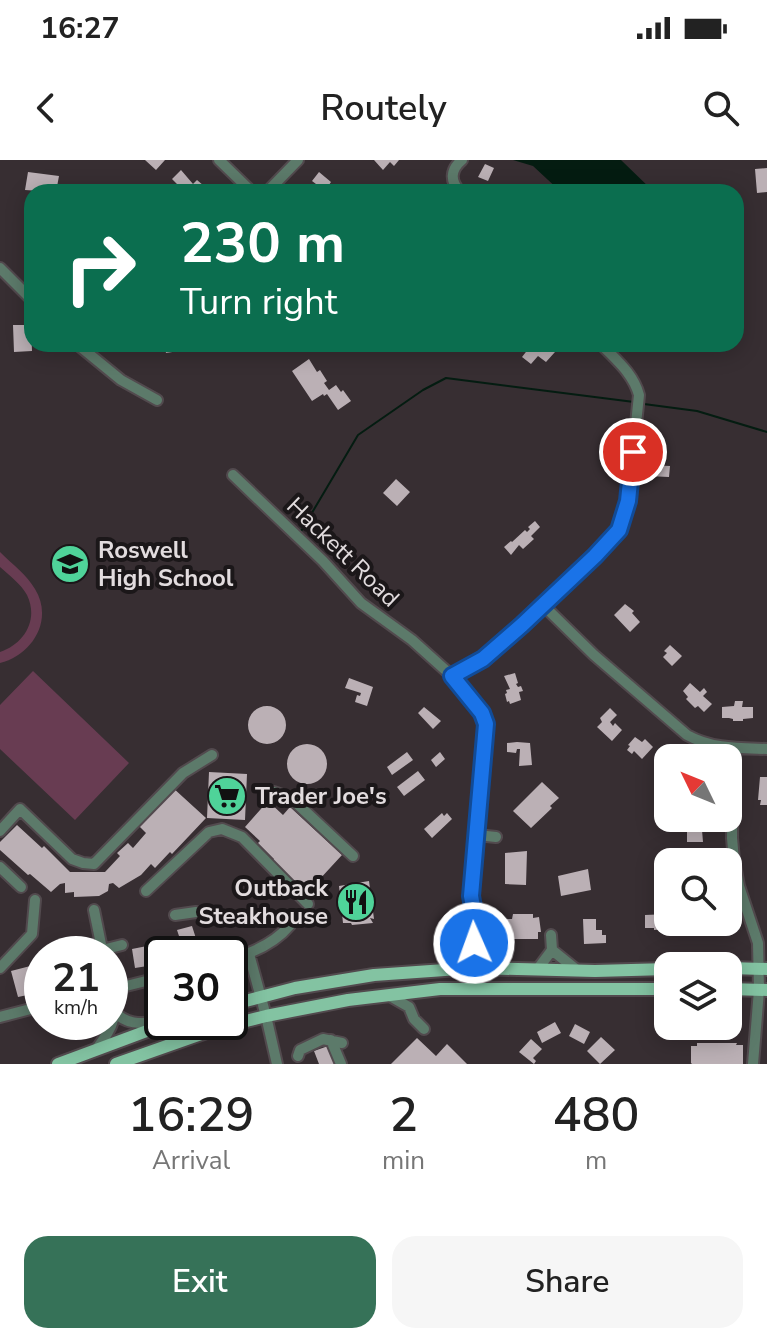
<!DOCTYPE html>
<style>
body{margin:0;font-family:"Nunito Sans",sans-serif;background:#f6f6f6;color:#222;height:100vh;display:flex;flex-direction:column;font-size:30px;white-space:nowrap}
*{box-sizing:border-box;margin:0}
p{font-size:26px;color:#767676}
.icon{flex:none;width:44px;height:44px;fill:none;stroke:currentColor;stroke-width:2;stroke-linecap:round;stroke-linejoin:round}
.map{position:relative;height:904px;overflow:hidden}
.details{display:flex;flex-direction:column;background:#fff;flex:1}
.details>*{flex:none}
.hud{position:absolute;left:24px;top:24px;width:720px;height:168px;border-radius:24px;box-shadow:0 4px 20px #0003;background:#0b6e4f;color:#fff;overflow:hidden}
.needle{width:52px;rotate:313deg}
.fabs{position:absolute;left:654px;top:584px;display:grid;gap:16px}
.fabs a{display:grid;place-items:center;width:88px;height:88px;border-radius:16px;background:#fff;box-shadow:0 4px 20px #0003;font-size:40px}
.speed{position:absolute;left:24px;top:776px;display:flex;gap:16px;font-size:40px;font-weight:700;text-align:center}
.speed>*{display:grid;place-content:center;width:104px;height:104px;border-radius:50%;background:#fff;box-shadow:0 4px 20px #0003;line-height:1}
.speed small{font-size:20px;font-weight:400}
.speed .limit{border:4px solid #111;border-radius:12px;background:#fff;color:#111}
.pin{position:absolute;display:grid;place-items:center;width:68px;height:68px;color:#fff;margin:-34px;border:4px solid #fff;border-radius:50%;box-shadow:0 2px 8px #0007}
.me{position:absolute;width:88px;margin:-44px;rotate:358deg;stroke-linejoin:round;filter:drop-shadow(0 0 6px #0008)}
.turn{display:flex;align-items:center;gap:28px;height:168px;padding:0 24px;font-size:36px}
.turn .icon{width:104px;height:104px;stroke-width:2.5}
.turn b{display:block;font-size:56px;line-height:68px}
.eta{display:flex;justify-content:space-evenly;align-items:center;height:136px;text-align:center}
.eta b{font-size:48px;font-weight:600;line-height:56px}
.button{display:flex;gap:16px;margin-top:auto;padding:16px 24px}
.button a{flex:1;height:92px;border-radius:24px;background:#367258;color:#fff;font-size:32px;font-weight:600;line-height:92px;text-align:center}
.button a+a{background:#f6f6f6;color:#222}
.status{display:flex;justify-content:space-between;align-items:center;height:56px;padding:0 40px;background:#fff;direction:ltr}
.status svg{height:22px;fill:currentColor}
header{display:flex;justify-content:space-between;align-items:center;height:104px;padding:0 24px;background:#fff;font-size:36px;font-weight:600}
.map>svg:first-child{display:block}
</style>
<div class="status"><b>16:27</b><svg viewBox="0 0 49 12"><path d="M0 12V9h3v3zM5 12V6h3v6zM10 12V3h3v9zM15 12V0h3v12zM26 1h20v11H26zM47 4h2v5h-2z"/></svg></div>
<header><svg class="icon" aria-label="back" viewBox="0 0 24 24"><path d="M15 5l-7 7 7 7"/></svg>Routely<svg class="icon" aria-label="search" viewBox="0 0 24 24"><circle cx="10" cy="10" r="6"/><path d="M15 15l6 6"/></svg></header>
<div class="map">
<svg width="767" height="904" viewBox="0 0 767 904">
<rect width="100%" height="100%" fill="#372e32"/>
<path fill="#683c52" d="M0 392C12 404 27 415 35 429 54 460 32 495 0 503V492C24 484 39 460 27 435 21 424 9 415 0 407Z
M33 511 129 603 75 660 0 589V545Z"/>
<path fill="#041c11" d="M513 0H621L654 32H561L533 6Z"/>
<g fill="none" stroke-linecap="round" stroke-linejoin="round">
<path stroke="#041c11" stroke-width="2" d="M644 244 697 251 767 272
M300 373 358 275 423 230 446 218 634 242"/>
</g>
<path fill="#bbb0b5" d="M145 0H165L156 10Z
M374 0H399L394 6 390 2 383 10Z
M485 4 494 8 488 21 478 17Z
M767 8V32L757 33 755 9Z
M181 10 193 24 197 20 204 26 198 32H180L178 30 181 28 172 19Z
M28 12 59 16 56 32 25 30Z
M319 12 331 22 324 32H309L316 24 312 21Z
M13 165H31L32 191 14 192Z
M164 184H196V186L185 188V190L166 193Z
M523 184H545L555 192 546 202 538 196 531 204 522 197 529 188Z
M309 199 317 212 320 210 327 221 324 223 329 230 336 225 341 232 343 230 351 241 338 250 327 234 324 236 323 234 312 241 292 211Z
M648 305 670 306 669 317 647 316Z
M396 319 410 332 397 346 383 333Z
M535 361 540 367 531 376 534 379 523 389 519 385 511 395 504 387 511 381 512 382 525 370 527 372 530 369 528 367Z
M625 444 634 451 632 453 640 462 630 472 614 455Z
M670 485 682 496 672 506 663 497 667 493 664 491Z
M515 513 518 523 516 524 518 527 521 526 523 531 519 532 521 540 510 544 509 541 507 542 505 534 507 533 506 530 510 529 504 516Z
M349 518 373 527 367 546 355 542 357 535 360 536 361 533 345 528Z
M690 523 700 532 704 528 707 532 703 536 712 544 704 552 698 546 695 548 686 539 688 537 683 531Z
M735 541H743L742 547H753V558L743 559V561H733V559L729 558H722V547L734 546Z
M248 565a19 19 0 1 1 38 0a19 19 0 1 1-38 0Z
M424 547 441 561 433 569 418 553Z
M610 548 617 555 610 562 613 566 615 563 622 570 612 581 597 567 602 562 600 558Z
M635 577 642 582 645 579 653 587 642 599 634 591 632 594 627 590 630 586 628 585Z
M517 582 530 583 532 605 519 606 520 589H517L516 593 507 592V583Z
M287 604a20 20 0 1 1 40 0a20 20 0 1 1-40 0Z
M407 592 413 600 392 615 387 607Z
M440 592 445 599 436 607 431 600Z
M418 611 425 620 404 636 397 627Z
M209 612 247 614 245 660 207 658Z
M760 617H767V645H760L761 640H758Z
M542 622 559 638 550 646 552 648 531 668 513 651Z
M172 627 206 658 172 694 170 692 155 708 151 704 141 715 119 728 113 723 109 724 108 731 99 736 74 737V732L65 733V723L60 724 51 732 30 714 28 715 0 690V682L17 665 42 688 44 686 70 712H105L120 696 117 693 128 683 133 688 146 673 138 665Z
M268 641 283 655 290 647 342 695 306 734 271 702 274 699 258 683 260 681 245 667Z
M442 653 444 656 447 653 452 659 432 678 424 669Z
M678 658H701L703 682H687V663H678Z
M527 691 526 725 505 724V693Z
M588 709 591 730 561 736 558 716Z
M369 721 374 759 370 758 373 763 352 765 351 763H343L339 726Z
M513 754H533V758L539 757 541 772H538V779H507V759H512Z
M668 754V762H677V768L654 770V768H645V755Z
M583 759H596V770H602V775H606V783L584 784Z
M692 762H728V766L692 767Z
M192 766 201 794H185L177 770Z
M157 784 160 804 135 808 132 789Z
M42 803V832L18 837 11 811Z
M555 862 561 873 542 883 537 872Z
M575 864 590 872 584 884 569 876Z
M601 877 615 890 600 904 587 891Z
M417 878 436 896 447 884 467 904H391Z
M531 879 542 889 533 898 536 901 534 904 519 892Z
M697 883H737L736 885H743V904H692L691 903V886H697Z
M331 885 337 904H319L314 891Z"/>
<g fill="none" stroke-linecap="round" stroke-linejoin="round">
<defs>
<path id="minor" d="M219 0 252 32
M267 32 298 0
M460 32C450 21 450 10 462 0
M0 108 32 140
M77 184 121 220 157 240
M233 315 323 401 361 443 412 480 452 516 482 553 486 564 485 584 471 736 475 758 473 808
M544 446 594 495 687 575C712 589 739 588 767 589
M452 516 483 499 544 446 595 396 619 370 628 341 639 235C633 213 616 200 601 184
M733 588 732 678 734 700 739 726 758 783 759 830 753 904
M274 632 291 638 353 696
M0 671 20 649 72 699 83 703 94 704 183 613 212 595
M477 675 496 677
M0 707 21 727
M146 731 209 672 222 669 242 677 308 744
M94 750 103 794
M175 755 196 752
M552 790 578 811
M86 794 122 785
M249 794 266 856 277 904
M230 799C253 793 275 783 290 765
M0 808 32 774 35 740
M537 810 552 790 551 775
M110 830 162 817
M388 835 409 847 414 859 424 869
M114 851C127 867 145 863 164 862
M0 857 42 846
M331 880 341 904
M96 890C116 862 117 859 110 825
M298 896 300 890 323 879 342 883"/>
<path id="major" d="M728 808 767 809
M728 829 767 830
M230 845 295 828 374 815 473 808 595 811 668 809
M58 904 171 862
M116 904 218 868 266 856 348 840 440 829H668"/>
</defs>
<use href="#minor" stroke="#524a4e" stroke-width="14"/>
<use href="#major" stroke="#524a4e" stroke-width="16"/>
<use href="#minor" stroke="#5c7a6a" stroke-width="10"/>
<use href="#major" stroke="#83c3a2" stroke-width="12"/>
</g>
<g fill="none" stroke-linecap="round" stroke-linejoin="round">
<defs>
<path id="route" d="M474 783 475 758 471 736 486 564 482 553 452 516 483 499 522 465 595 396 619 370 628 341 633 292"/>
</defs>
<use href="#route" stroke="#114b97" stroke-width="20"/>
<use href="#route" stroke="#1a73e8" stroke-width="14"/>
</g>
<defs>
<symbol id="school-disc" viewBox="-11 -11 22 22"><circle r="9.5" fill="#4fd399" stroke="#1b1719"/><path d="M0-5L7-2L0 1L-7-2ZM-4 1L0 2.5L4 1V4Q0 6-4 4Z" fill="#111"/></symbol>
<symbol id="supermarket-disc" viewBox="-11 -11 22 22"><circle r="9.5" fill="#4fd399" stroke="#1b1719"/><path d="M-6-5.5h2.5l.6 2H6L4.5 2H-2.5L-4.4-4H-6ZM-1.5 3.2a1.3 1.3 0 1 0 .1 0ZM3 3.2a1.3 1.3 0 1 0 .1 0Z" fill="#111"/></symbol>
<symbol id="restaurant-disc" viewBox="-11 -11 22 22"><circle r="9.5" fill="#4fd399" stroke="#1b1719"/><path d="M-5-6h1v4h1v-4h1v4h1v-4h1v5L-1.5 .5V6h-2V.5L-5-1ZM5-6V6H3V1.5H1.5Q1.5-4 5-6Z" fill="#111"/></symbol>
</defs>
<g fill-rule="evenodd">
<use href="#school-disc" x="48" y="382" width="44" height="44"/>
<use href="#supermarket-disc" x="205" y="614" width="44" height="44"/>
<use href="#restaurant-disc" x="334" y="720" width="44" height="44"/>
</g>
<g text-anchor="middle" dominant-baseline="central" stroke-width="8" stroke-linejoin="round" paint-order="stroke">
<g font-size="24" font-weight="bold" fill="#e2dcde" stroke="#1b1719" text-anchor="start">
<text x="98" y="390">Roswell<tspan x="98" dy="28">High School</tspan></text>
<text x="255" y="636">Trader Joe's</text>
<text x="328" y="728" text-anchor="end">Outback<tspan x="328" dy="28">Steakhouse</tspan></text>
</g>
<g font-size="24" fill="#e2dcde" stroke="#1b1719">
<text transform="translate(343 392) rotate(44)">Hackett Road</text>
</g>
</g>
</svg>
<div class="fabs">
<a><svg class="needle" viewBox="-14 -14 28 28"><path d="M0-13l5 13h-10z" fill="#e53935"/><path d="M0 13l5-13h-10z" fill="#767676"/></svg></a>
<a><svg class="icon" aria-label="search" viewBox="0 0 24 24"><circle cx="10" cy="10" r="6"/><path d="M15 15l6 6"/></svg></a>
<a><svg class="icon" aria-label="layers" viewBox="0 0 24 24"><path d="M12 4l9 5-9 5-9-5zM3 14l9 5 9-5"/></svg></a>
</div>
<div class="speed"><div>21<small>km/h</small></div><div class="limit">30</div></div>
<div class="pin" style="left:633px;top:292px;background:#d93025"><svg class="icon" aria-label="arrive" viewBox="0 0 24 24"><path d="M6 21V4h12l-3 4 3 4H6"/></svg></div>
<svg class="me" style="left:474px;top:783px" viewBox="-20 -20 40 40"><circle r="17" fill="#1a73e8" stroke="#fff" stroke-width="3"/><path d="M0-11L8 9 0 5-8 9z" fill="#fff"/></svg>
<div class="hud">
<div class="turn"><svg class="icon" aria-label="right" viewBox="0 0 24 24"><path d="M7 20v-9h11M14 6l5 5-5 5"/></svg><div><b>230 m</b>Turn right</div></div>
</div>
</div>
<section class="details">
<div class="eta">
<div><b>16:29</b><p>Arrival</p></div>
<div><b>2</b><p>min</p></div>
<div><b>480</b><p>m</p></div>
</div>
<div class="button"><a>Exit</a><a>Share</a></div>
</section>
